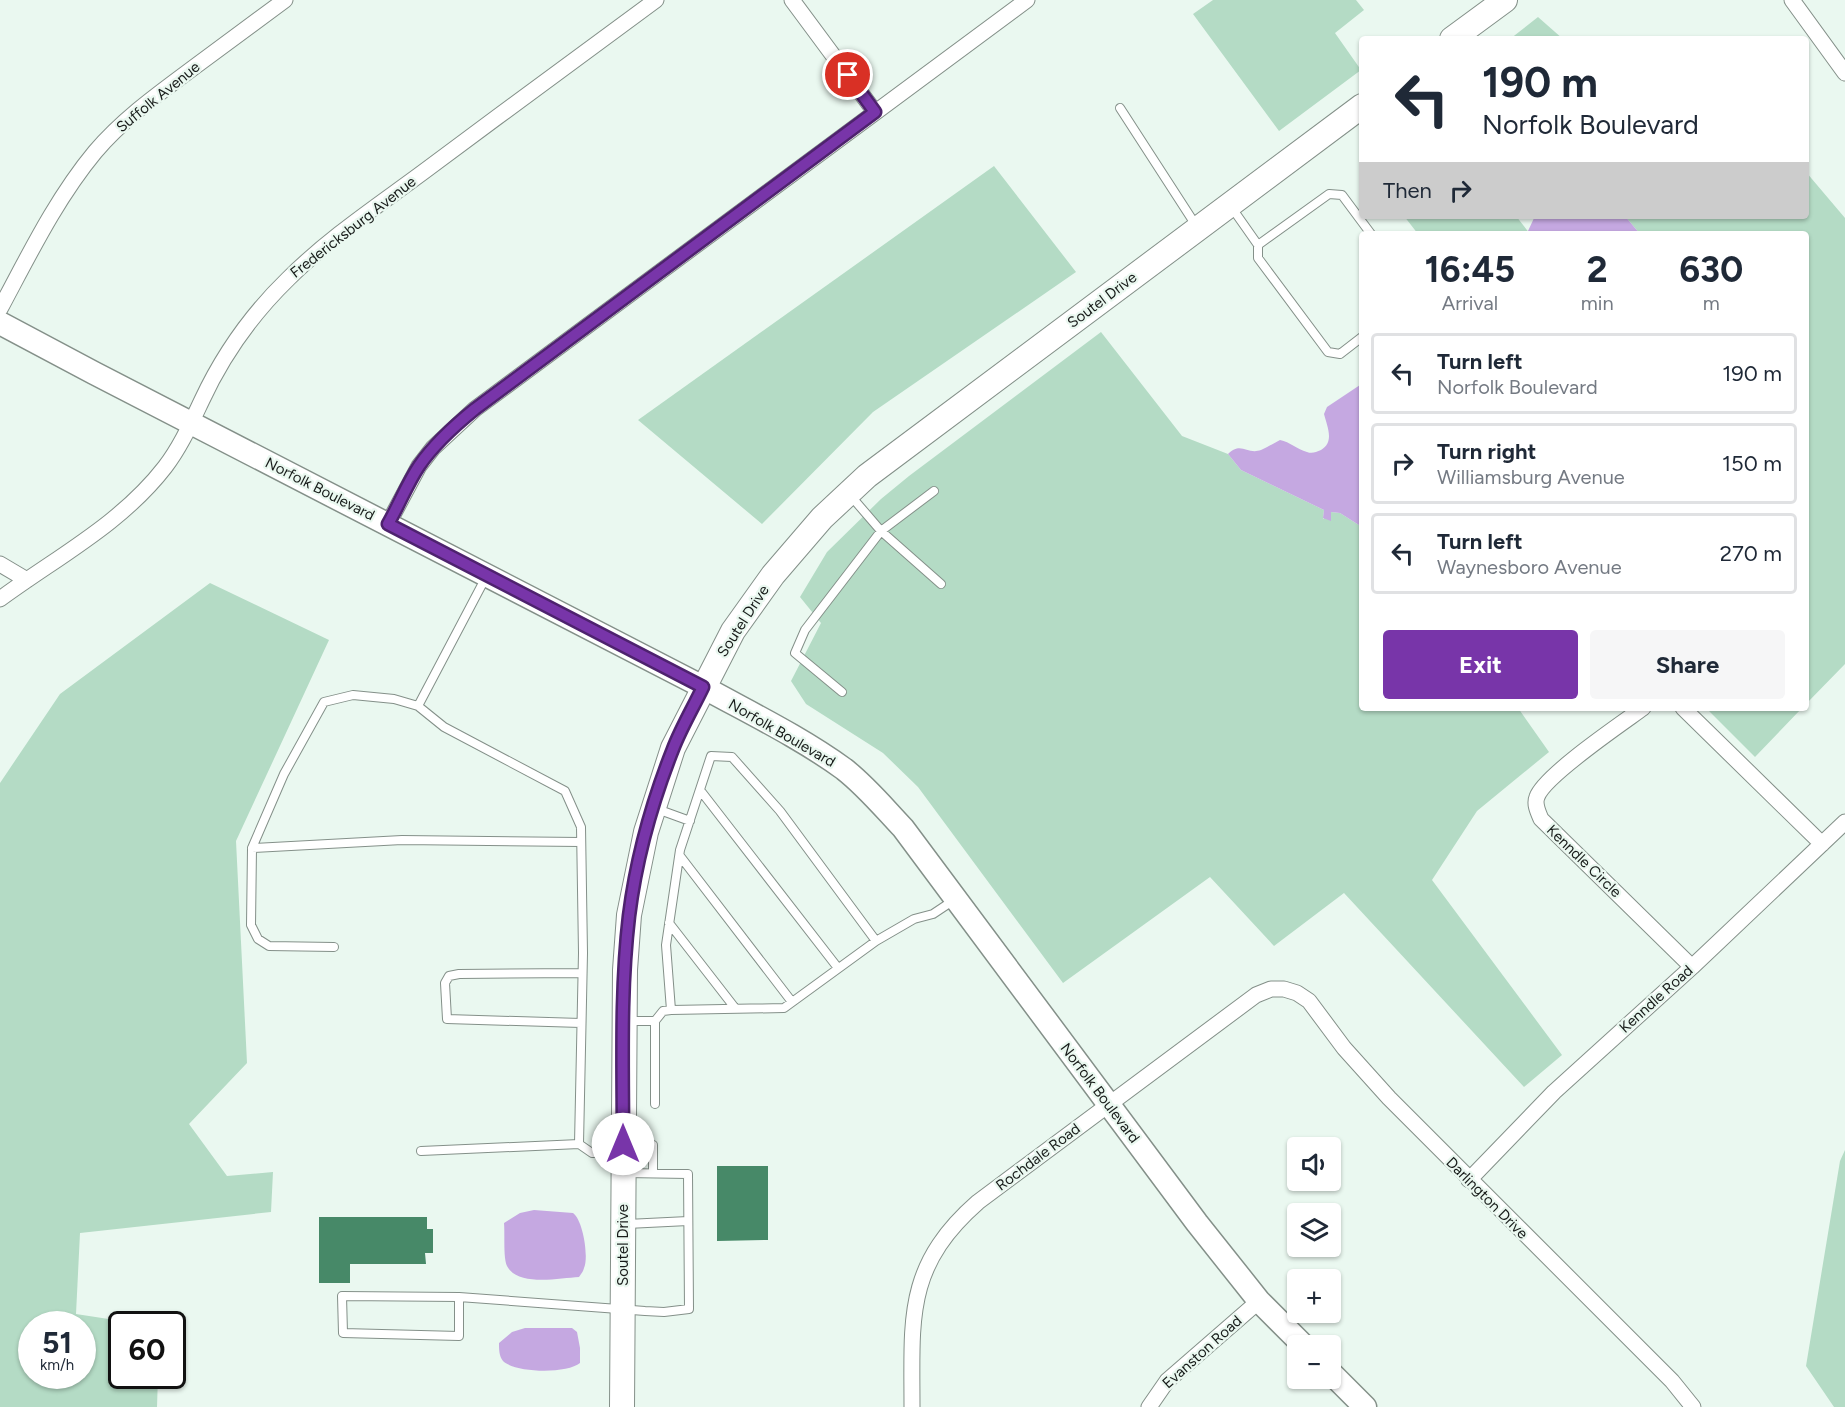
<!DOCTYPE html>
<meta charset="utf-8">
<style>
body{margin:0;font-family:Figtree,sans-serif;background:#f6f6f7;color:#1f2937;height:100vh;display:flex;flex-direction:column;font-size:22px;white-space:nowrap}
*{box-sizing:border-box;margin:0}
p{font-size:20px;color:#747a83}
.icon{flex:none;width:33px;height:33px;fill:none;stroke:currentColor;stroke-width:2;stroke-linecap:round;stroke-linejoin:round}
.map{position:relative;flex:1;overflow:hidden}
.sheet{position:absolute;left:1359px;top:231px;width:450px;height:480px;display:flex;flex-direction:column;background:#fff;border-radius:6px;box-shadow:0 2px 4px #0004}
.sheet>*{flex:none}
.guide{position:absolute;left:1359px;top:36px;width:450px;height:183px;border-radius:6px;box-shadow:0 2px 4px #0004;background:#fff;color:#1f2937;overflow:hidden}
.fabs{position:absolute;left:1287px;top:1137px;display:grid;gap:12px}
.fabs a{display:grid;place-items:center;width:54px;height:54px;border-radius:6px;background:#fff;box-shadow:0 2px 4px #0004;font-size:30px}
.speed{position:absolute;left:18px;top:1311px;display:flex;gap:12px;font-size:30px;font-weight:700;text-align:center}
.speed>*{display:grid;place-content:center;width:78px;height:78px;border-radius:50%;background:#fff;box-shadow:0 2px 4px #0004;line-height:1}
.speed small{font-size:15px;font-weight:400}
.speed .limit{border:3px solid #111;border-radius:9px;background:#fff;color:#111}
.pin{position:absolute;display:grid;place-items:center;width:51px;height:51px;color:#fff;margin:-26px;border:3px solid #fff;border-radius:50%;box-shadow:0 2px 6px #0007}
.me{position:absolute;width:66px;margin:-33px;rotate:0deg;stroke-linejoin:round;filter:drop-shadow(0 0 4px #0008)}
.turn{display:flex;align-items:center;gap:21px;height:126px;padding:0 24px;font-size:27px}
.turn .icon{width:78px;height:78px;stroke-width:2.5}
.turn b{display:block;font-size:42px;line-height:51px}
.then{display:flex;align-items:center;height:57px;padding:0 24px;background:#0003;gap:12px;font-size:22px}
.eta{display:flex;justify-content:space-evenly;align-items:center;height:102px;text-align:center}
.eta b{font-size:36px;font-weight:700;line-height:42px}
.action{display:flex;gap:12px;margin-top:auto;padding:12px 24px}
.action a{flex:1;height:69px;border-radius:6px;background:#7835a9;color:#fff;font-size:24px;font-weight:700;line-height:69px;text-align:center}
.action a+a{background:#f6f6f7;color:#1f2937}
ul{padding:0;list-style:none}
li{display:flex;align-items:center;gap:18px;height:81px;margin:0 12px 9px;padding:0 12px;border:3px solid #e0e1e3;border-radius:6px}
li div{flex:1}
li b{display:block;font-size:22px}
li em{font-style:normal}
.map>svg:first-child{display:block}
</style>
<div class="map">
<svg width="1845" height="1407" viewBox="0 0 1845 1407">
<rect width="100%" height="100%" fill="#eaf8f0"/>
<path fill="#b4dbc5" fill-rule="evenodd" d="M1213 0H1356L1364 10 1335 33 1361 70 1279 131 1193 14Z
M1538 17 1563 39H1510Z
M994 166 1076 272 873 412 762 524 638 420Z
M1806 172 1845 218V664L1806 704V234H1640L1625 216H1806Z
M1404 216H1516L1530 234H1418Z
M1101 332 1182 436 1228 454 1241 470 1324 510 1323 519 1331 512 1340 513 1362 527V708H1518L1549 752 1477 811 1432 880 1562 1055 1524 1087 1344 893 1274 946 1210 877 1063 983 918 787 883 753 806 704 791 681 821 623 800 597 827 552 881 499 909 476Z
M210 583 329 640 236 841 247 1063 189 1124 227 1176 273 1172 271 1212 80 1233 76 1314 141 1324H122V1376H158L157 1407H0V783L60 694ZM32 1324H82V1376H32Z
M1706 708H1802L1755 757Z
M1845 1150V1407H1834L1806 1366 1840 1161Z"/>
<path fill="#c5a8e1" d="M1535 216H1625L1640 234H1530L1528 231Z
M1360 385H1362V527L1340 513 1331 512V521L1323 518 1324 510 1241 470 1228 454C1241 441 1247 455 1261 450 1268 447 1274 443 1280 440 1290 442 1297 449 1307 452 1312 454 1316 452 1321 450 1335 442 1327 426 1324 414L1327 407Z
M534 1210 573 1213C583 1220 589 1257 584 1268 583 1272 581 1274 579 1277 559 1278 518 1287 507 1266 503 1258 505 1234 504 1223L520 1213Z
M525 1328H572L577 1332 580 1348V1363C567 1374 515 1373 503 1361 499 1356 499 1349 499 1343L512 1332Z"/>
<path fill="#478968" d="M717 1166H768V1240L717 1241Z
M319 1217H427V1229H433V1253H425L426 1264H350V1283H319Z"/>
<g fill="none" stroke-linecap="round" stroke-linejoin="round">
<defs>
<path id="lane" d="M1120 108 1197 227
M1232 208 1258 245V258L1328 352 1340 354 1362 337
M1258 245 1329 194 1342 195 1371 234
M850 495 881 531 941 584
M842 692 795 653 805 630 881 531 934 491
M418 706 394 699 353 695 324 702 284 774 252 848 402 840 581 842
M700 790 838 968
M657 809 690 821
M252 848 251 925 258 939 269 946 334 947
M680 856 792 1002
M669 923 735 1008
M671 1010 784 1008 876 941
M628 1021H655L663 1011 671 1010 666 945 680 850 711 756 732 757 780 811 876 941 914 919 933 914 954 900
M655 1021V1104
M581 1023 447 1019 445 983 449 976 459 974 581 973
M579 1144 592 1153H619
M626 1144 653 1145V1173
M421 1151 579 1144 583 953 581 827 565 791 444 727 418 706 486 577
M627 1224 688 1221
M459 1297 342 1296 343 1333 459 1336V1297L645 1311 664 1312 689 1309 688 1174 625 1173"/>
<path id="street" d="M792 0 875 112
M1792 0 1845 73
M0 309C29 255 56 199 95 152 123 119 158 94 193 68 223 46 254 23 285 0
M388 524 419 466 433 448 475 409 1027 0
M0 564 27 580
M0 599C57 557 121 524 165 467 181 446 191 423 202 400 223 355 253 313 288 279 331 236 382 203 430 167 505 111 580 56 656 0
M1643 708C1621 724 1544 776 1537 797 1534 804 1538 812 1541 819L1692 967
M1683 708 1822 844
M1469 1180 1554 1092 1692 967 1845 822
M912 1407C912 1318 905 1266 978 1202L1256 995 1271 989H1284L1297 993 1309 1001 1344 1048 1389 1098 1672 1381 1693 1407
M1149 1407 1167 1381 1259 1301"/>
<path id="secondary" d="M0 323 94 373 703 687C750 713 800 737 844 769 866 786 884 808 903 828L1197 1223 1259 1301 1304 1346
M1330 1372 1365 1407"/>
<path id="primary" d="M1452 39 1505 0
M622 1407 625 970 629 915 646 832 673 748 733 631 773 575 822 518 867 476 1362 106"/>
</defs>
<use href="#lane" stroke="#849089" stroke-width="10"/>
<use href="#street" stroke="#849089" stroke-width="17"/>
<use href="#secondary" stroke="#849089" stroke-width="25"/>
<use href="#primary" stroke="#849089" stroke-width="26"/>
<use href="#lane" stroke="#fff" stroke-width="8"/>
<use href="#street" stroke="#fff" stroke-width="15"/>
<use href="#secondary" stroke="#fff" stroke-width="22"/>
<use href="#primary" stroke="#fff" stroke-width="24"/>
</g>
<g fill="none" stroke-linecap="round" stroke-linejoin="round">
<defs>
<path id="route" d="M623 1144C623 1068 620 992 629 916 636 860 652 802 673 749 681 728 693 708 703 687L388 524C399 505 407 484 419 466 434 444 454 426 475 409L875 112 848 75"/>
</defs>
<use href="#route" stroke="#4e226e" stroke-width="15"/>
<use href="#route" stroke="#7835a9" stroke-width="10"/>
</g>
<g text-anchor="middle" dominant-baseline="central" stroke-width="4.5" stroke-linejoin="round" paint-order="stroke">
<g font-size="15" fill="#171b19" stroke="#eaf8f0">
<text transform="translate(158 97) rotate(-39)">Suffolk Avenue</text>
<text transform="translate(353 227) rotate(-38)">Fredericksburg Avenue</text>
<text transform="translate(1102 300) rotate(-37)">Soutel Drive</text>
<text transform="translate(320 489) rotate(27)">Norfolk Boulevard</text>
<text transform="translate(743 621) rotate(-57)">Soutel Drive</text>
<text transform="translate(782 733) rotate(30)">Norfolk Boulevard</text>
<text transform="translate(1584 861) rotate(44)">Kenndle Circle</text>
<text transform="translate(1656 999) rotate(-42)">Kenndle Road</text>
<text transform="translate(1100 1093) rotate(53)">Norfolk Boulevard</text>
<text transform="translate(1038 1157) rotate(-37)">Rochdale Road</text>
<text transform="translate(1487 1198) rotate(45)">Darlington Drive</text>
<text transform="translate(623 1245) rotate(-90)">Soutel Drive</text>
<text transform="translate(1202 1352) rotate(-42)">Evanston Road</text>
</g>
</g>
</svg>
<div class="fabs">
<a><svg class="icon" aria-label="sound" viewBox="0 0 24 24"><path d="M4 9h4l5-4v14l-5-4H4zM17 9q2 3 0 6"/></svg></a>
<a><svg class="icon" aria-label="layers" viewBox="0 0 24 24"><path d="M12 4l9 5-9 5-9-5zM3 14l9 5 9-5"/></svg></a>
<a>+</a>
<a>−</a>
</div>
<div class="speed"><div>51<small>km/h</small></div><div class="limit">60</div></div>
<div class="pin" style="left:848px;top:75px;background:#d93025"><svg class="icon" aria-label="arrive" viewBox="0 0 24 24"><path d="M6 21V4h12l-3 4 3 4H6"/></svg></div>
<svg class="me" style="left:623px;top:1144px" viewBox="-20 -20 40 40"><circle r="19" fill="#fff"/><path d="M0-13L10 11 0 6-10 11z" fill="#7835a9"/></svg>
<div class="guide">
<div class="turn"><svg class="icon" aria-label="left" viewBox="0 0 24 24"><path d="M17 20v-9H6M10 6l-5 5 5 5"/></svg><div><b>190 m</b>Norfolk Boulevard</div></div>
<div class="then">Then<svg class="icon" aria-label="right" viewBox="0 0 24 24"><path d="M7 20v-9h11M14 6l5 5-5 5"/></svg></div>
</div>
<section class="sheet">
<div class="eta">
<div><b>16:45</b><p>Arrival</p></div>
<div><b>2</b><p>min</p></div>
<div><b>630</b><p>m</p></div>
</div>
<ul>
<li><svg class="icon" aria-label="left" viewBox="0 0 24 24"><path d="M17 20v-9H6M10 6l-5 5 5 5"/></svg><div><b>Turn left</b><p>Norfolk Boulevard</p></div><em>190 m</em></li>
<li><svg class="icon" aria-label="right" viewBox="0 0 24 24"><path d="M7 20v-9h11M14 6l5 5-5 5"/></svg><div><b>Turn right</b><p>Williamsburg Avenue</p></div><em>150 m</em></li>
<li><svg class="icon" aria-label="left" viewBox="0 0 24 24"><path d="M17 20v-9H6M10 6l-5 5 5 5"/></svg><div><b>Turn left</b><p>Waynesboro Avenue</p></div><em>270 m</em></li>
</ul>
<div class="action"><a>Exit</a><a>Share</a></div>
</section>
</div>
